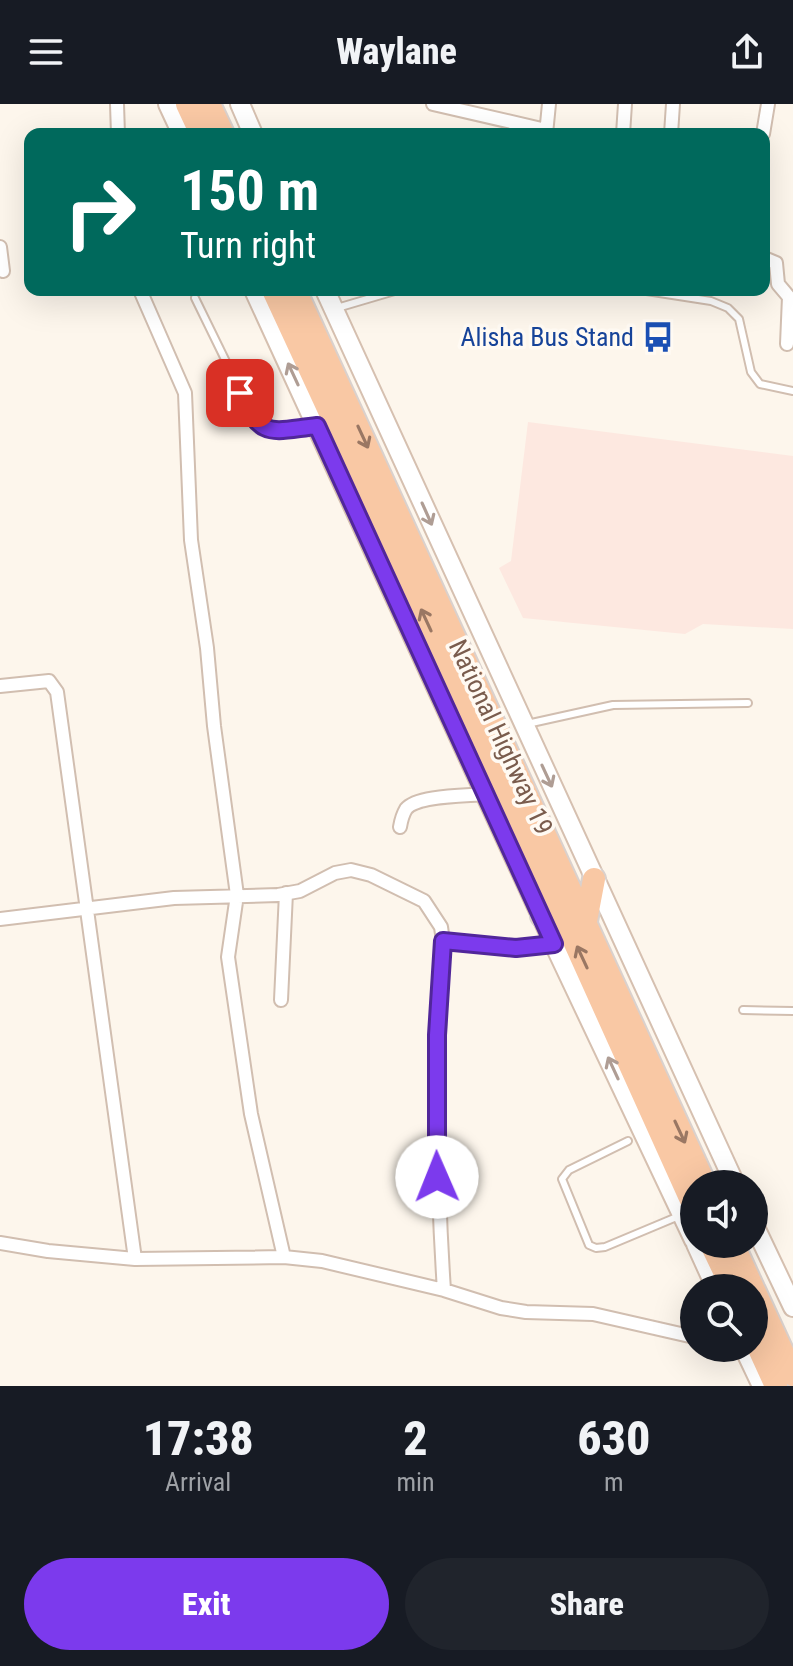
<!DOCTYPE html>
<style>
body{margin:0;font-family:"Roboto Condensed",sans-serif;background:#20242c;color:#f1f3f6;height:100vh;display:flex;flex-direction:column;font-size:30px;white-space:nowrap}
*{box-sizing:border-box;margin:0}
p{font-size:26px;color:#9ea1a6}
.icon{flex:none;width:44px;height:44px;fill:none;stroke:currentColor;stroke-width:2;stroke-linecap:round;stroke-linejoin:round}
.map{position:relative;height:1282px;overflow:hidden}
.details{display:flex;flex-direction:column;background:#171b24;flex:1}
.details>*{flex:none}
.top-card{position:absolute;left:24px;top:24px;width:746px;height:168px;border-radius:16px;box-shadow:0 8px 32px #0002;background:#00695c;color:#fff;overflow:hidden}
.controls{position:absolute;left:680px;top:1066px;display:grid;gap:16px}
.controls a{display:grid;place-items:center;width:88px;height:88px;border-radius:50%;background:#171b24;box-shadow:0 8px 32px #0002;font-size:40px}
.pin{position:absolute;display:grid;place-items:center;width:68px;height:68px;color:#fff;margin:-34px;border-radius:16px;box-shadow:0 4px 12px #0006}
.me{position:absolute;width:88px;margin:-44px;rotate:359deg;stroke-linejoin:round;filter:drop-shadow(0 0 6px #0008)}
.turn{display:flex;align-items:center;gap:28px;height:168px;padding:0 24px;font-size:36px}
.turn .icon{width:104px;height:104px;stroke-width:2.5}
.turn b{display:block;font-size:56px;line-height:68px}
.eta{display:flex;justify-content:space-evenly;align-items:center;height:136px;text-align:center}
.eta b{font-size:48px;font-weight:800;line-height:56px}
.button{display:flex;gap:16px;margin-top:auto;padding:16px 24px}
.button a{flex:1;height:92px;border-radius:48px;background:#7c3aed;color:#fff;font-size:32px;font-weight:800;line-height:92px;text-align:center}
.button a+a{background:#20242c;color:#f1f3f6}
header{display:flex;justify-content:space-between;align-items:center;height:104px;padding:0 24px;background:#171b24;font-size:36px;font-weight:800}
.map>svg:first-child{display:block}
</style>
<header><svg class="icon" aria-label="menu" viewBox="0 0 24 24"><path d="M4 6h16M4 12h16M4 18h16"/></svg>Waylane<svg class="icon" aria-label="share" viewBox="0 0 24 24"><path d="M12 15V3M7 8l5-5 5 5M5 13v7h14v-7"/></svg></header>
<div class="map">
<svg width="793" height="1282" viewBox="0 0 793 1282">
<rect width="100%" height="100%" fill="#fdf6ec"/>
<path fill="#fde8e0" d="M528 318 793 352V525L703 520 685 530 523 514 499 464 511 457Z"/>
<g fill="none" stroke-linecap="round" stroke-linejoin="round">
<defs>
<path id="service" d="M640 186 711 197 728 204 739 215 751 268 760 280 793 287
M195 194 257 321C274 330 295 324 313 322
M337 204 398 186
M527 620 613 601 748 599
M743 906 793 907
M628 1037 569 1066 562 1075 589 1141 596 1144 605 1143 679 1112"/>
<path id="minor" d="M117 0 118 30
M433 0 546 26
M546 30 549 0
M623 30 625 0
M671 30 673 0
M763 30 768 0
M0 143 3 167
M764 154 776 159 778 180 789 193 787 240
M140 186 185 289 191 436 207 544 214 622 237 791 228 853 251 1010 284 1153
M0 582 49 577 57 588 135 1155
M400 723C401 717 403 710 406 705 417 691 468 692 486 690
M0 815 174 794 278 791 300 787 335 769 351 766 371 771 424 797 441 823 443 837C436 954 436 1069 444 1186
M443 837 516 844 554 840
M281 896 286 789
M0 1139 48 1147 135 1155 284 1153 322 1157 444 1186 501 1204 526 1208 593 1210 694 1233"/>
<path id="secondary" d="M168 0 182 30
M240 0 253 30
M254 186 554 840 694 1136
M325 186 735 1080
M754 1121 793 1203
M696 1140 716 1184
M744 1244 762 1282"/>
<path id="trunk" d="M187 0 201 30
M209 0 223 30
M273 186 545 773 694 1103
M295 186 705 1080
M542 812 568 825
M586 817 594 775
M711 1140 732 1184
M733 1140 753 1184
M754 1186 793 1271
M754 1234 776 1282"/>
</defs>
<use href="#service" stroke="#d1beb0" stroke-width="10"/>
<use href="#minor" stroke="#d1beb0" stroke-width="16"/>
<use href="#secondary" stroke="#d6c0b0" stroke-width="22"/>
<use href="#trunk" stroke="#dad1cd" stroke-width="26"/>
<use href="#service" stroke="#fff" stroke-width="6"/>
<use href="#minor" stroke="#fff" stroke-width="12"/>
<use href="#secondary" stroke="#fff" stroke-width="18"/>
<use href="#trunk" stroke="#f9c8a4" stroke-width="22"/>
</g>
<defs><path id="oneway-shaft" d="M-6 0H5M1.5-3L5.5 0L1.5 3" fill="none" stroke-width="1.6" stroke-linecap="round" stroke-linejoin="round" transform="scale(2)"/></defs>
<g stroke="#af9d94">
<use href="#oneway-shaft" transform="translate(293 270) rotate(-115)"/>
<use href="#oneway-shaft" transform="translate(427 410) rotate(66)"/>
<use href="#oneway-shaft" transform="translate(547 672) rotate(65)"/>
<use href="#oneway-shaft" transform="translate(613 964) rotate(-115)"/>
</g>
<g stroke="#9a7763">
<use href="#oneway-shaft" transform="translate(363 333) rotate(65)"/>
<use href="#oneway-shaft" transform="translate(426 516) rotate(-115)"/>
<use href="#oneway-shaft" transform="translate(582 853) rotate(-115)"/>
<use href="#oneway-shaft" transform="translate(680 1028) rotate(65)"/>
</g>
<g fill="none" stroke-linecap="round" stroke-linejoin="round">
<defs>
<path id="route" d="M240 289C262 336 270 327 317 322L554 840 516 844 443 837 437 931V1073"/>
</defs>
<use href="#route" stroke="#51269a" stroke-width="20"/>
<use href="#route" stroke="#7c3aed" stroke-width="14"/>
</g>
<defs>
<symbol id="bus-bare" viewBox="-9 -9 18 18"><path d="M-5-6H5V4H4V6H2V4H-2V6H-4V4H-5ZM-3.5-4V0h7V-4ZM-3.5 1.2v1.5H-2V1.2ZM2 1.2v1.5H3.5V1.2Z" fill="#1a4fb4" stroke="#fffaf3" stroke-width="2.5" paint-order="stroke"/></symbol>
</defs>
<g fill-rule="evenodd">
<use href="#bus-bare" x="636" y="211" width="44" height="44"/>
</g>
<g text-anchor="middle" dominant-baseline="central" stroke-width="7" stroke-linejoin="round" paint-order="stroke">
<g font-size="26" fill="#164399" stroke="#fffaf3" text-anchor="end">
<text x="634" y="233">Alisha Bus Stand</text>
</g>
<g font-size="26" fill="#7a5c4d" stroke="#fffaf3">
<text transform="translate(501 633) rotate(65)">National Highway 19</text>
</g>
</g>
</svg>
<div class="controls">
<a><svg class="icon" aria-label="sound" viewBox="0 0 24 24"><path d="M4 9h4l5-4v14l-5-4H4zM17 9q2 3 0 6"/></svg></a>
<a><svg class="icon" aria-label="search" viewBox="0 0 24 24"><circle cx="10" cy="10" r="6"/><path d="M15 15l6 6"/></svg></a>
</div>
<div class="pin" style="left:240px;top:289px;background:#d93025"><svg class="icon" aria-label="arrive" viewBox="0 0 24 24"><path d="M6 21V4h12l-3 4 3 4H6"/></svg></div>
<svg class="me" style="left:437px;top:1073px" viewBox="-20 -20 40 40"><circle r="19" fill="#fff"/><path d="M0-13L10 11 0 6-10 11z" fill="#7c3aed"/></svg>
<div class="top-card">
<div class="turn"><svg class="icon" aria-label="right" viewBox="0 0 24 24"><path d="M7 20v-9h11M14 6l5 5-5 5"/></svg><div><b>150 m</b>Turn right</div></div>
</div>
</div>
<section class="details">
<div class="eta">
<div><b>17:38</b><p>Arrival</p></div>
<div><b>2</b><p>min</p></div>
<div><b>630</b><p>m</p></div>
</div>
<div class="button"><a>Exit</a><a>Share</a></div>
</section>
